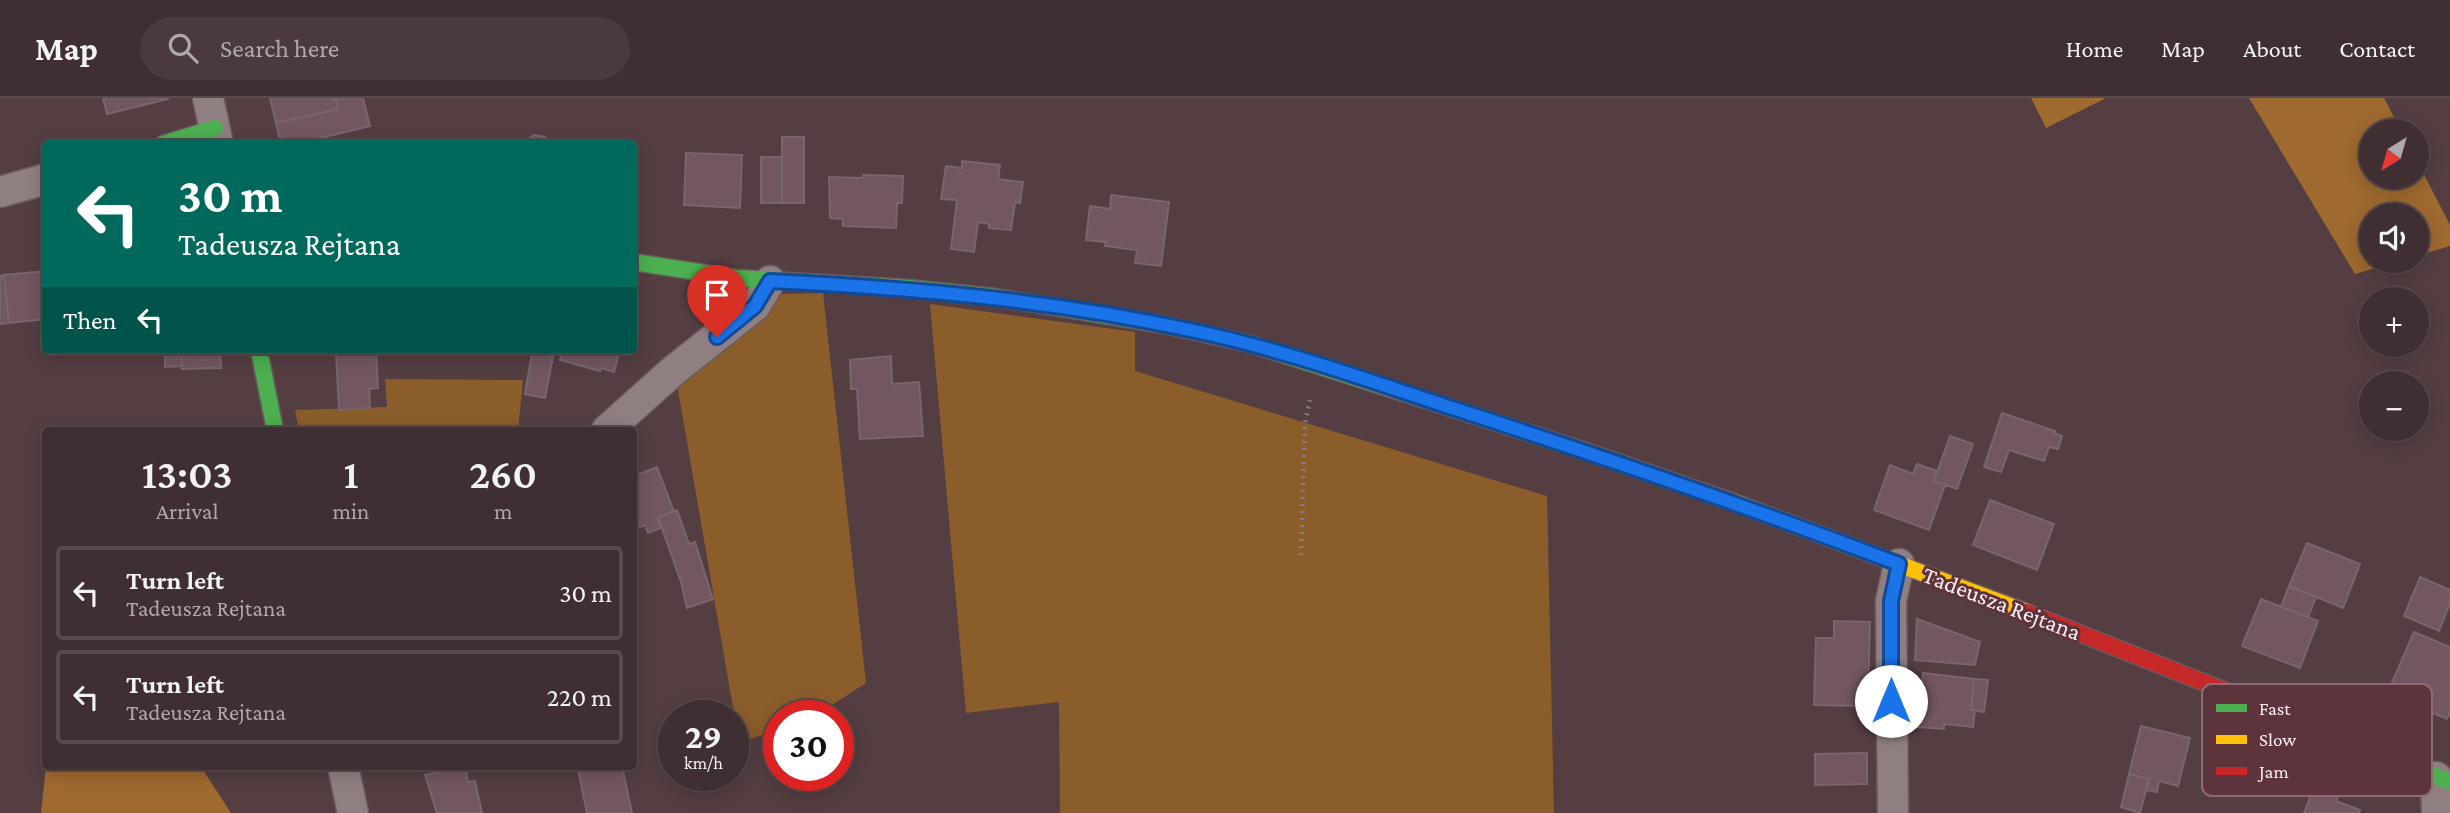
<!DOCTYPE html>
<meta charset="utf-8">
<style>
body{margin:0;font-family:"Crimson Pro",serif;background:#4a3a3e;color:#f1f3f6;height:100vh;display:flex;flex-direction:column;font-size:26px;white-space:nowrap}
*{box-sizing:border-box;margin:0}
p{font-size:23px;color:#ada8ac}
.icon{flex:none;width:38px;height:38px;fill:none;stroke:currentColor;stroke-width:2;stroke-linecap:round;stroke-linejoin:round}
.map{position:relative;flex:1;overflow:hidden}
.side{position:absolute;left:42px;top:329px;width:595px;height:343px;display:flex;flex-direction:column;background:#3f2e32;border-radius:7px;box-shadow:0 4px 18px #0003,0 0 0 2px #584a4d}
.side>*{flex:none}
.hud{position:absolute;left:42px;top:42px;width:595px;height:214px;border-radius:7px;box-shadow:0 4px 18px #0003,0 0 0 2px #584a4d;background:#00695c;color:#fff;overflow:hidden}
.needle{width:46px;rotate:217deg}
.tools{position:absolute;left:2359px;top:21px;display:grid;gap:14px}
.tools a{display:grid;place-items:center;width:70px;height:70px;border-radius:50%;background:#3f2e32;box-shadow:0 4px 18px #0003,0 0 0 2px #584a4d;font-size:35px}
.speed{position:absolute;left:658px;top:602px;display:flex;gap:14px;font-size:35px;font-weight:700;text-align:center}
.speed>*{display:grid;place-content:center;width:91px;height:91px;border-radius:50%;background:#3f2e32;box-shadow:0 4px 18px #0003,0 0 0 2px #584a4d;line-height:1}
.speed small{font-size:18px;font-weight:400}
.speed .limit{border:10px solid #d22;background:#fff;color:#111}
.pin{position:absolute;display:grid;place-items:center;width:60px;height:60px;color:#fff;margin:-72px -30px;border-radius:50% 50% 50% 0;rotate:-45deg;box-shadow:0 0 7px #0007}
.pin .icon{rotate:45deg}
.me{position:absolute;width:77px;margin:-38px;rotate:0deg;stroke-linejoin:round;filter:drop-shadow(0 0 5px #0008)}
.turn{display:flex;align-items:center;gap:24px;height:147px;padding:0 21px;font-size:32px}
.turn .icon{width:91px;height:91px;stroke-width:2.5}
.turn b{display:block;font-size:49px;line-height:60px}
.then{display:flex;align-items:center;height:66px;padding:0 21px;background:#0003;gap:14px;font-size:26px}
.eta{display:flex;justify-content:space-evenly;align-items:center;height:119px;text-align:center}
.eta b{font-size:42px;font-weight:600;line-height:49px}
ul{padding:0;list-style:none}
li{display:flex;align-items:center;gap:21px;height:94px;margin:0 14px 10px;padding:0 7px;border:4px solid #584a4d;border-radius:7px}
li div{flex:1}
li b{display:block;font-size:26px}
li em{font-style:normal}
header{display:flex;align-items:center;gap:42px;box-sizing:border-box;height:98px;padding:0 35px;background:#3f2e32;border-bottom:2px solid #584a4d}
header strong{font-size:33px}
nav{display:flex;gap:38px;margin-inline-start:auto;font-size:24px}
.search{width:490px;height:63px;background:#4a3a3e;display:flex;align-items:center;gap:18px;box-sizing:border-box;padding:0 24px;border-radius:38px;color:#ada8ac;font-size:26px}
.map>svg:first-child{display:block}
</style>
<header>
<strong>Map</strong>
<div class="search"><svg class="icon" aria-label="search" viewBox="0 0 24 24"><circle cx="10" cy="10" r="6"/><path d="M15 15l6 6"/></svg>Search here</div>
<nav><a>Home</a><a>Map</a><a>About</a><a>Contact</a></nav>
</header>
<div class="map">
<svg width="2450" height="715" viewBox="0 0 2450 715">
<rect width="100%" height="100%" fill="#543e42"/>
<path fill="#8a5d2b" d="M823 195 866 585 815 618H779V632L739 644 677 286 782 196Z
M930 206 1135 234V273L1547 398 1554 715H1060L1059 604 966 615Z
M385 281 523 282 518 332H299L295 312 387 309Z"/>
<path fill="#9e6a2f" d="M2031 0H2106L2046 30Z
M2249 0H2384L2401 33H2371V79H2417V63L2450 127V148L2417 158V117H2371V163H2399L2355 176Z
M46 668 201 669 231 715H41Z"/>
<path fill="#725662" stroke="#78666c" stroke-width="2" d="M103 0H168V1L107 16Z
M270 0H336L338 11 276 25Z
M336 0H363L370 28 296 46H288L279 38 276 25 338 11Z
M534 37 545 39 549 46H528V41Z
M782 39H804V105H782Z
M686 55 742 57 740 110 684 107Z
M761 59H782V105H761Z
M962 63 1000 67 998 81 1023 84 1020 105 1015 104 1011 132 989 130V126L978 124 974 154 951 151 957 102 941 101 946 68 962 70Z
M863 77 903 78 902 105H897L896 130 843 128V121L830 120 829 79 862 80Z
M1111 97 1169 104 1161 168 1135 165 1137 152 1105 148 1106 144 1086 142 1090 108 1110 111Z
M46 173V221L9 225 4 177Z
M4 177 9 225 0 226V178Z
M165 252H181L182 268 165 269Z
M181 252H220L221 270 182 271Z
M315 252H380V253L329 256 315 255Z
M563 252H620L614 274 601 270 600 273 560 262Z
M376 253 378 290 369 291 370 310 339 312 336 255Z
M532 255 553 258 545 300 525 296Z
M891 258 892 286 919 284 923 338 860 341 857 291H851L850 262Z
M2002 315 2055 333 2054 335 2062 338 2058 351 2049 349 2044 363 2009 352 2001 374 1984 369Z
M1950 338 1973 346 1957 391 1934 383Z
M1917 366 1937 373 1934 383 1945 387 1929 432 1874 412 1890 367 1913 376Z
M657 369 674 414 658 419 661 430 648 435 645 427 634 431V378Z
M1990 402 2054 426 2037 472 1973 447Z
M677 412 689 446 695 444 713 501 687 510 681 484 658 419Z
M2307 445 2360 466 2343 510 2289 488Z
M2420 479 2450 492V505L2439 533 2404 518Z
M2289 488 2316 499 2308 519 2281 509Z
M2261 501 2318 523 2300 570 2242 548Z
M1917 521 1980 544 1975 567 1915 562Z
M1834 523 1870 524 1868 595 1860 594V608L1814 607 1816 540H1834Z
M2414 534 2450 549V614L2447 621 2387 596Z
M1923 575 1974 581 1971 612H1975L1973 629 1944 626V631L1917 629Z
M1974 581 1988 582 1984 614 1971 612Z
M2141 628 2190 640 2178 688 2159 683 2157 694 2146 692 2149 681 2129 676Z
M1867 655V686L1815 687V656Z
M465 668 468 684 475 683 482 715H437L425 677Z
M589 668H622L632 715H587L578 671Z
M2129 676 2149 681 2140 715 2121 709Z
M2317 682 2341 692 2336 703 2360 712 2359 715H2304Z"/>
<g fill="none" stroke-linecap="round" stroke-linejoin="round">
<defs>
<path id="street" d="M208 0 218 46
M0 94 46 81
M607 332 673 273 755 208 770 183
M343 668 353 715
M2436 679 2437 715
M1893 715 1891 503 1899 466"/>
<path id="fast" d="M163 46 215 30
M634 164 736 180 908 190 994 199 1165 227 1250 246 1582 352
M259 252 275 332
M2276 613 2450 684"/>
<path id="slow" d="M1733 404 2026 514"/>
<path id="jam" d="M1582 352 1733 404
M2026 514 2276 613"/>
</defs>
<use href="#street" stroke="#6c5b5e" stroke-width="33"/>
<use href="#fast" stroke="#6c5b5e" stroke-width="19"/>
<use href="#slow" stroke="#6c5b5e" stroke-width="19"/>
<use href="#jam" stroke="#6c5b5e" stroke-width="19"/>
<path stroke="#8b7a7e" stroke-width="4.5" stroke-dasharray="2 5" stroke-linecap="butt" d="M1301 457 1305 325 1310 302"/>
<use href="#street" stroke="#907f81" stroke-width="30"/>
<use href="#fast" stroke="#4caf50" stroke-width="16"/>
<use href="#slow" stroke="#ffc107" stroke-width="16"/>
<use href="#jam" stroke="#c62828" stroke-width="16"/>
</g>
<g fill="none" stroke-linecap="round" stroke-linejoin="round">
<defs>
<path id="route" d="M717 239 755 208 770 183C912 190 1051 202 1190 232 1278 250 1364 281 1449 309 1601 358 1751 410 1899 466L1891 503V603"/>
</defs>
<use href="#route" stroke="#114b97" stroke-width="18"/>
<use href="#route" stroke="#1a73e8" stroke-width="12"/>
</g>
<g text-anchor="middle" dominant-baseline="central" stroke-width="6" stroke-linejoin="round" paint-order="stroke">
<g font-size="24" fill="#feeef0" stroke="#5e343c">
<text transform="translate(2002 505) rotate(21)">Tadeusza Rejtana</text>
</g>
</g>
<rect x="2202" y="586" width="230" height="112" rx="10" fill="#5e343c" stroke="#8e6c72" stroke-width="2"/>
<rect x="2216" y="606" width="31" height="8" fill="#4caf50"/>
<rect x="2216" y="637" width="31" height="9" fill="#ffc107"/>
<rect x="2216" y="669" width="31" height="8" fill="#c62828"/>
<g font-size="19" fill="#feeef0">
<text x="2259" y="617">Fast</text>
<text x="2259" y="648">Slow</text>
<text x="2259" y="680">Jam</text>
</g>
</svg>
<div class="tools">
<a><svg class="needle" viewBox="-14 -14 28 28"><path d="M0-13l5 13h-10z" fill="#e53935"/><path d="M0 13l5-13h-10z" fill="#ada8ac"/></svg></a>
<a><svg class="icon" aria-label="sound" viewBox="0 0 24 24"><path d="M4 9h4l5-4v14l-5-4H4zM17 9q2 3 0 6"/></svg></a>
<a>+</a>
<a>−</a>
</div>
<div class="speed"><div>29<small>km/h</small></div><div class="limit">30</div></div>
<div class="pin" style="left:717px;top:239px;background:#d93025"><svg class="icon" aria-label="arrive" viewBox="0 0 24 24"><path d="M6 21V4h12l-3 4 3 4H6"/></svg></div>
<svg class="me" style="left:1891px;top:603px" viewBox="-20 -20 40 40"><circle r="19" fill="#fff"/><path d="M0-13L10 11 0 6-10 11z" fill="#1a73e8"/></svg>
<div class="hud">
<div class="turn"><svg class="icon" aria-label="left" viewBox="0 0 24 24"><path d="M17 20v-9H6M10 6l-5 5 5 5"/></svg><div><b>30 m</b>Tadeusza Rejtana</div></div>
<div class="then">Then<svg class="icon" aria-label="left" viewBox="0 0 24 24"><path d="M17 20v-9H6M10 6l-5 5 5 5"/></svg></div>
</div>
<section class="side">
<div class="eta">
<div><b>13:03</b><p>Arrival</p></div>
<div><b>1</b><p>min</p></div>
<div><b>260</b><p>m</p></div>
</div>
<ul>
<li><svg class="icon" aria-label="left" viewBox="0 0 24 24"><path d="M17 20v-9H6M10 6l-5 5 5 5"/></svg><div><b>Turn left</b><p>Tadeusza Rejtana</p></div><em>30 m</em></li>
<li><svg class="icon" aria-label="left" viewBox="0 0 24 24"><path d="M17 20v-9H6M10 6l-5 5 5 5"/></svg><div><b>Turn left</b><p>Tadeusza Rejtana</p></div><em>220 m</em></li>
</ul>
</section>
</div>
